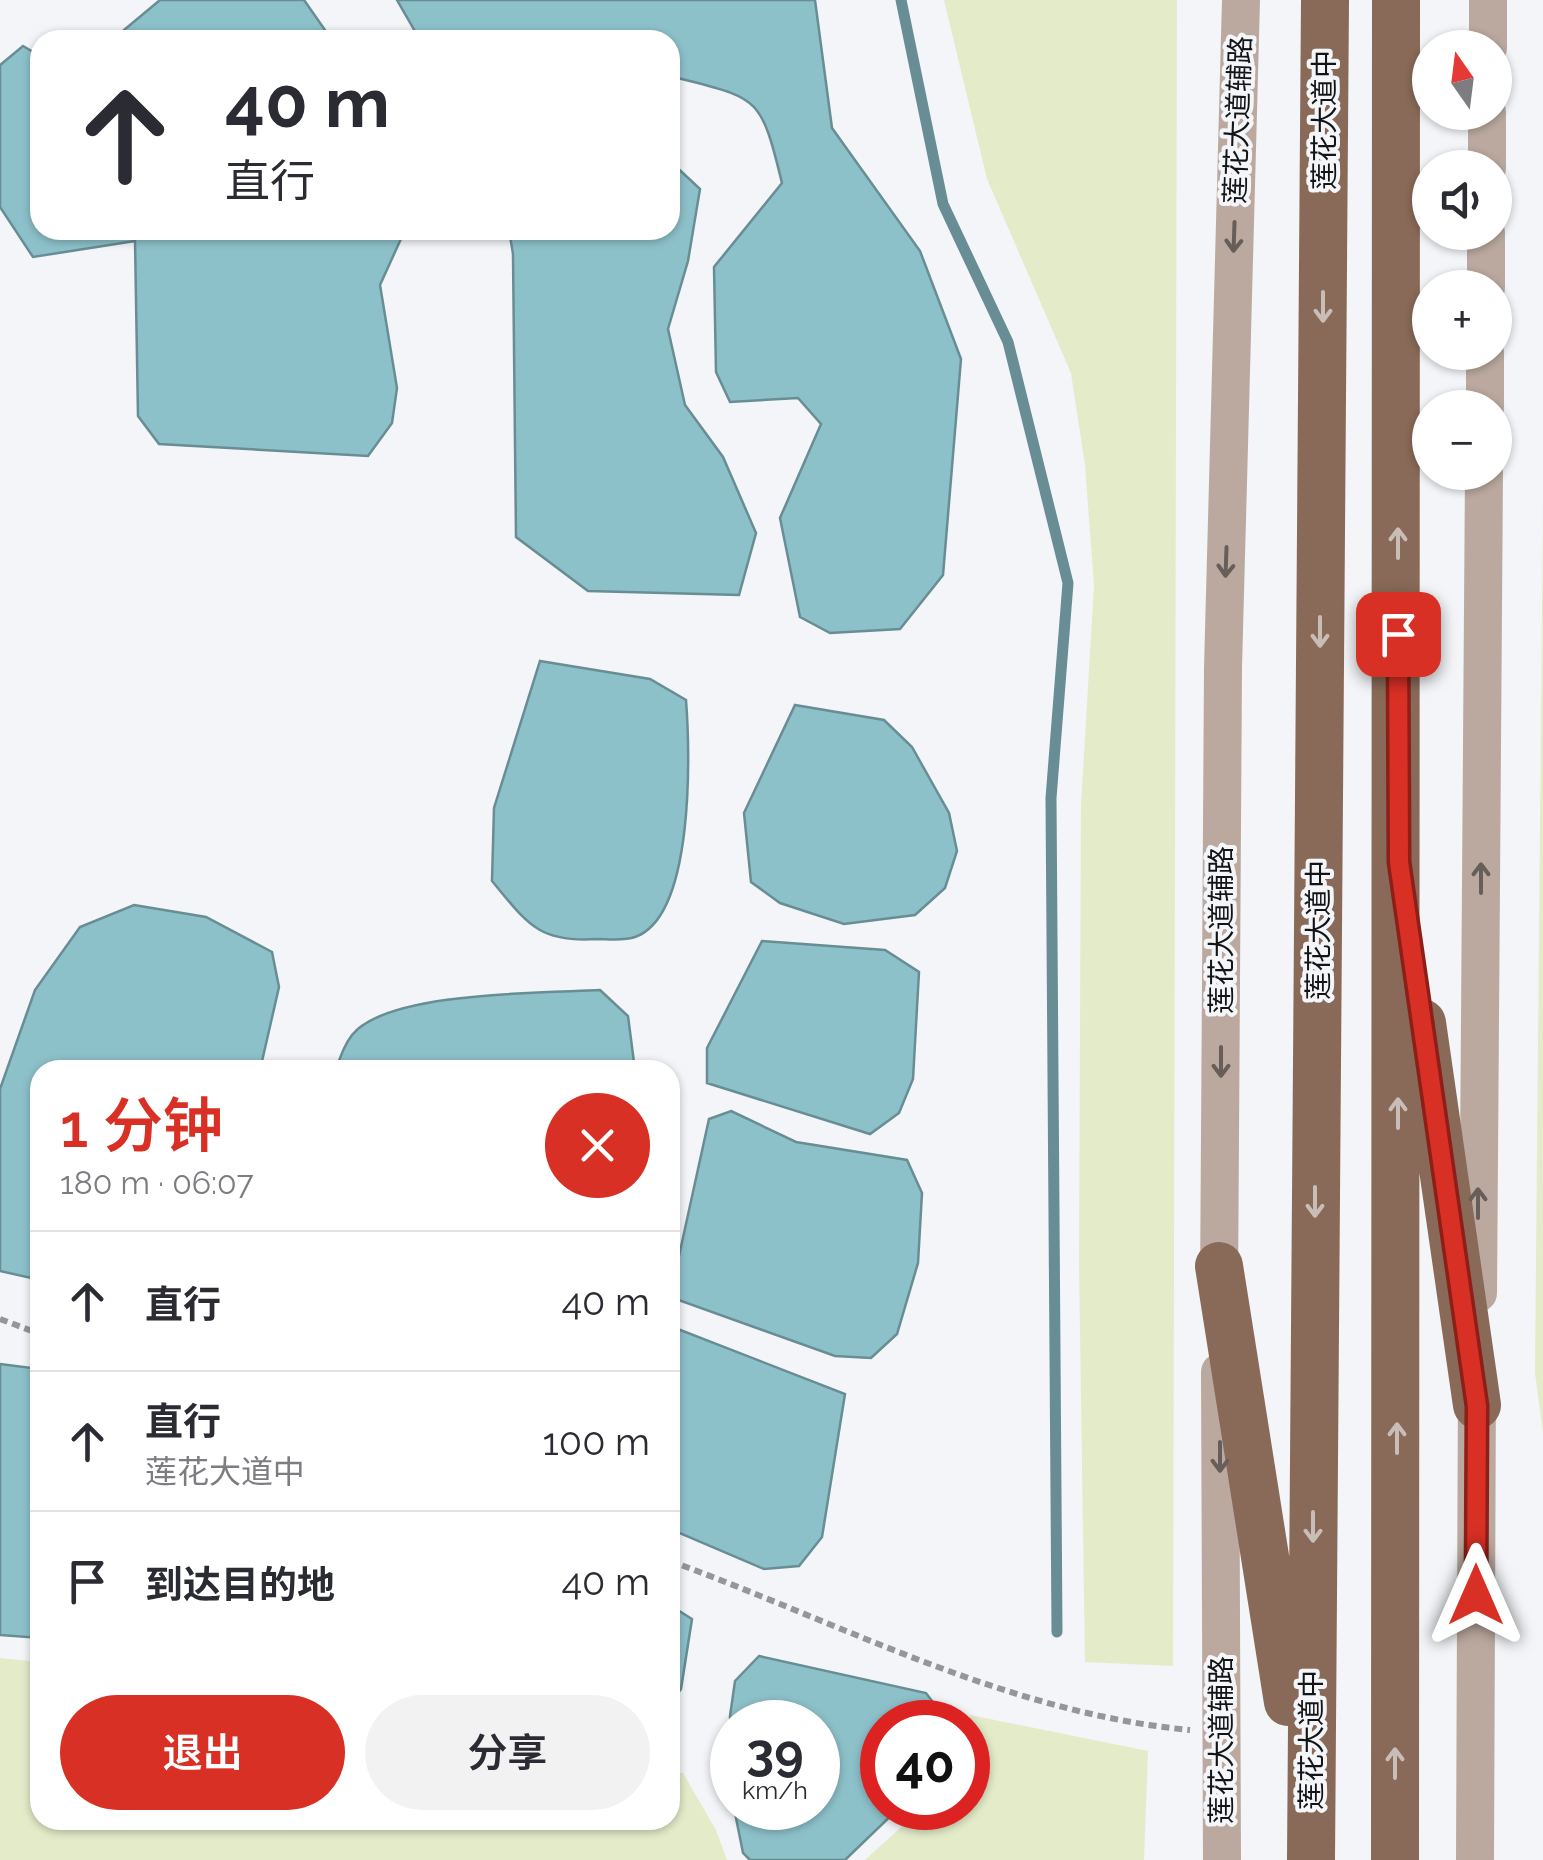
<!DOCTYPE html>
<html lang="zh">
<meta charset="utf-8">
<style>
body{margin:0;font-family:Raleway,"Noto Sans SC",sans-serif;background:#f2f2f3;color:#2b2b33;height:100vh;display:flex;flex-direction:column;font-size:38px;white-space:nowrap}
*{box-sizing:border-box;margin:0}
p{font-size:32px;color:#7c7c81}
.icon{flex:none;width:55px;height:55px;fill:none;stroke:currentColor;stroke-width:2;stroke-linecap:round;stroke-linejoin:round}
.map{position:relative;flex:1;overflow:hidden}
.details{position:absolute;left:30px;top:1060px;width:650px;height:770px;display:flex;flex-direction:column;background:#fff;border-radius:30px;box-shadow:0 2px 8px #0004}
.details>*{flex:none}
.guide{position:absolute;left:30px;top:30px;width:650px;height:210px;border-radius:30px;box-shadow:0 2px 8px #0004;background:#fff;color:#2b2b33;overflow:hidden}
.needle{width:65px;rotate:346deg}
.controls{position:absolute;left:1412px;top:30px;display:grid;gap:20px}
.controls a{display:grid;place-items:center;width:100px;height:100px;border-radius:50%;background:#fff;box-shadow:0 2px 8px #0004;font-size:50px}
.speed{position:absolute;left:710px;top:1700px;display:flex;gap:20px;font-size:50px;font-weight:700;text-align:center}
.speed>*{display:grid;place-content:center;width:130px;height:130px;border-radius:50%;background:#fff;box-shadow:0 2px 8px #0004;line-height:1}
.speed small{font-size:25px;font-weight:400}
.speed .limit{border:15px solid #d22;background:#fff;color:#111}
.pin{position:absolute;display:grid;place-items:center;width:85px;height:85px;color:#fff;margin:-42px;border-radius:20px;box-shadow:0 5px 15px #0006}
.me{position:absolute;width:110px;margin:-55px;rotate:0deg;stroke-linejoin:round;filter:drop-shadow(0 0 8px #0008)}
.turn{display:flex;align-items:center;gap:35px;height:210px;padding:0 30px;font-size:45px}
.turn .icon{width:130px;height:130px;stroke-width:2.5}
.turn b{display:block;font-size:70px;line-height:85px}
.round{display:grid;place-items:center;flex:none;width:105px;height:105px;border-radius:52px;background:#f2f2f3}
.headline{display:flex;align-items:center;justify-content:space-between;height:170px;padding:0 30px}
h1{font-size:60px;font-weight:600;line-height:75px;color:#d93025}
.cta{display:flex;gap:20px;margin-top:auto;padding:20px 30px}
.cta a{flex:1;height:115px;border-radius:60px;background:#d93025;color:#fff;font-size:40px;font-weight:600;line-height:115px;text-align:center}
.cta a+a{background:#f2f2f3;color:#2b2b33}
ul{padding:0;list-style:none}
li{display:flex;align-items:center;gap:30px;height:140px;padding:0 30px;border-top:2px solid #e1e1e2}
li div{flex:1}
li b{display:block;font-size:38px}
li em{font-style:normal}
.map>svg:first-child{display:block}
</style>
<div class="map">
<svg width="1543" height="1860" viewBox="0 0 1543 1860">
<rect width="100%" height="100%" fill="#f3f5f8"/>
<path fill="#e3ebc9" d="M944 0H1177L1173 1666 1085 1662 1079 1263 1081 805 1094 586 1085 465 1071 373 987 179Z
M1543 501V1433L1535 1373Z
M0 1658 40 1662V1820H670V1772L683 1773 716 1830 727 1860H0Z
M970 1715 1148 1751 1144 1860H865L922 1808H968Z"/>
<path fill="#8dc1ca" stroke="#688d94" stroke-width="2.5" d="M160 0H304L332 40H112Z
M397 0H815L832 128 920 251 961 359 943 575 900 629 830 633 800 617 780 518 821 424 798 398 730 402 716 372 714 267 782 183C760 92 758 99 670 76V40H420Z
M23 46 40 56V230H405L380 285 397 388 392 423 368 456 159 444 138 416 135 241 33 257 0 207V65Z
M670 161 700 189 688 261 668 329 685 405 723 457 756 533 739 595 588 591 516 537 513 254 509 230H670Z
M540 661 650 679 686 700C690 751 695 916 635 937 625 941 608 939 597 939 538 943 527 923 492 881L494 808Z
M795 705 884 720 912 747 949 813 957 851 945 888 915 915 844 924 780 903 751 882 744 813Z
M134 905 206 917 272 952 279 987 260 1070H40V1280L0 1271V1089L35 990 80 927Z
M762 941 885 950 919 972 913 1079 899 1113 870 1134 707 1083V1048Z
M600 990 628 1016 635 1070H336C339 1060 345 1044 352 1035 387 991 545 993 600 990Z
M731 1111 796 1142 907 1160 922 1193 918 1263 897 1334 871 1358 835 1356 670 1297 709 1119Z
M670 1326 845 1394 822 1537 799 1566 764 1569 670 1529Z
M0 1364 40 1369V1638L0 1635Z
M670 1605 692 1619 681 1689 670 1704Z
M759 1656 926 1693 948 1722H882V1808H899L845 1860H750L743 1853 734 1808H818V1722H732V1778L730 1716 735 1681Z"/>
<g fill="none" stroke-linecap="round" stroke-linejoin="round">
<path stroke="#688d94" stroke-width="11" d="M901 0 943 204 1008 342 1068 583 1051 798 1057 1632"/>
<path stroke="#959698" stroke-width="6" stroke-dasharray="8 5" stroke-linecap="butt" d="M0 1319 40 1334
M670 1561C841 1623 1007 1713 1190 1730"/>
<path stroke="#bba99f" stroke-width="38" d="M1488 48V0
M1487 168V112
M1486 288V232
M1485 408V352
M1219 1292 1223 668 1241 0
M1478 1293 1484 472
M1220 1372 1222 1860
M1475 1860 1477 1378"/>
<path stroke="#896a58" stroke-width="48" d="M1422 1023 1477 1405
M1219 1266 1288 1702
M1311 1860 1325 0
M1395 1860 1396 0"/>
</g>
<defs><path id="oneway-shaft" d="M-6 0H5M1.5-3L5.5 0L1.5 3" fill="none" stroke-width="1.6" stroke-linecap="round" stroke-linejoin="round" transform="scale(2.5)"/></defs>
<g stroke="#675e5a">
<use href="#oneway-shaft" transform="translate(1234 237) rotate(92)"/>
<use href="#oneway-shaft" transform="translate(1226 562) rotate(92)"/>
<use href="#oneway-shaft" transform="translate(1481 878) rotate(-90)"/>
<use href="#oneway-shaft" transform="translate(1221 1062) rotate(90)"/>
<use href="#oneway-shaft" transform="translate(1478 1203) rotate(-90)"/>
<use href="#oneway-shaft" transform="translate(1220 1457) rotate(90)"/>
</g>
<g stroke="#c9bdb8">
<use href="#oneway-shaft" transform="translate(1323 307) rotate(90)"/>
<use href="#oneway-shaft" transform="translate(1398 543) rotate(-90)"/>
<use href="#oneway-shaft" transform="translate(1320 632) rotate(90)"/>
<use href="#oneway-shaft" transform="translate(1398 1113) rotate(-90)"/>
<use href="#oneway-shaft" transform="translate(1315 1202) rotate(90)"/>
<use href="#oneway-shaft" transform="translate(1397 1438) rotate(-90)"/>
<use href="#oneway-shaft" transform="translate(1313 1527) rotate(90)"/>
<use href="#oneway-shaft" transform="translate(1395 1763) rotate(-90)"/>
</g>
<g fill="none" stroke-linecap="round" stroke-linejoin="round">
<defs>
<path id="route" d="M1398 634 1399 862 1477 1406 1476 1595"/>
</defs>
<use href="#route" stroke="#8d1f18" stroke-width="25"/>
<use href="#route" stroke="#d93025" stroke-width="18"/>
</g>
<g text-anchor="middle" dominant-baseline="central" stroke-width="8" stroke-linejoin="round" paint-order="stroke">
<g font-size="28" fill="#131415" stroke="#f3f5f8">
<text transform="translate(1238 120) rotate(-88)">莲花大道辅路</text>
<text transform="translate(1324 120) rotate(-90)">莲花大道中</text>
<text transform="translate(1221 930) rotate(-90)">莲花大道辅路</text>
<text transform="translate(1318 930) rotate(-90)">莲花大道中</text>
<text transform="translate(1221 1740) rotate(-90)">莲花大道辅路</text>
<text transform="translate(1311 1740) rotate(-90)">莲花大道中</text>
</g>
</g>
</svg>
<div class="controls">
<a><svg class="needle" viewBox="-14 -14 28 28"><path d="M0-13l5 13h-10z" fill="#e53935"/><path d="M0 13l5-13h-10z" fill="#7c7c81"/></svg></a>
<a><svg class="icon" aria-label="sound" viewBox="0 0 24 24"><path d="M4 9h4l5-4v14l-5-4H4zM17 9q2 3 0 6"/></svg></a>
<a>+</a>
<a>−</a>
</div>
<div class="speed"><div>39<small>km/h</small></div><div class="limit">40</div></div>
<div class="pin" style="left:1398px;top:634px;background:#d93025"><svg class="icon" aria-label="arrive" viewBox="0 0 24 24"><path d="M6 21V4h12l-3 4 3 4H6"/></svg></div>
<svg class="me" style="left:1476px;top:1595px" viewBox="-20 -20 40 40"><path d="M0-17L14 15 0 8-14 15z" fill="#d93025" stroke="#fff" stroke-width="4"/></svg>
<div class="guide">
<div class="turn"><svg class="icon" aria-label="ahead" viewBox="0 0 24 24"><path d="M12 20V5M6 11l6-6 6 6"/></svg><div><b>40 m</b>直行</div></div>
</div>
<section class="details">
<div class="headline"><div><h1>1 分钟</h1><p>180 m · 06:07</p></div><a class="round" style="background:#d93025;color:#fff"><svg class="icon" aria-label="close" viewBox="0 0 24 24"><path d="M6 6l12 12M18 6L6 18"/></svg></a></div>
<ul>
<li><svg class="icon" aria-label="ahead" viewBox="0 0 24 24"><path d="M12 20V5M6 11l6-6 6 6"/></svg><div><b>直行</b></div><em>40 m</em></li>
<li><svg class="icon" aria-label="ahead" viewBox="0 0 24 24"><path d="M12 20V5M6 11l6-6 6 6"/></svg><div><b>直行</b><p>莲花大道中</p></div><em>100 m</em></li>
<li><svg class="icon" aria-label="arrive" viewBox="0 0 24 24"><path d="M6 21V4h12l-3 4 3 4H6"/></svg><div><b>到达目的地</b></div><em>40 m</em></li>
</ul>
<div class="cta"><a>退出</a><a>分享</a></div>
</section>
</div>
